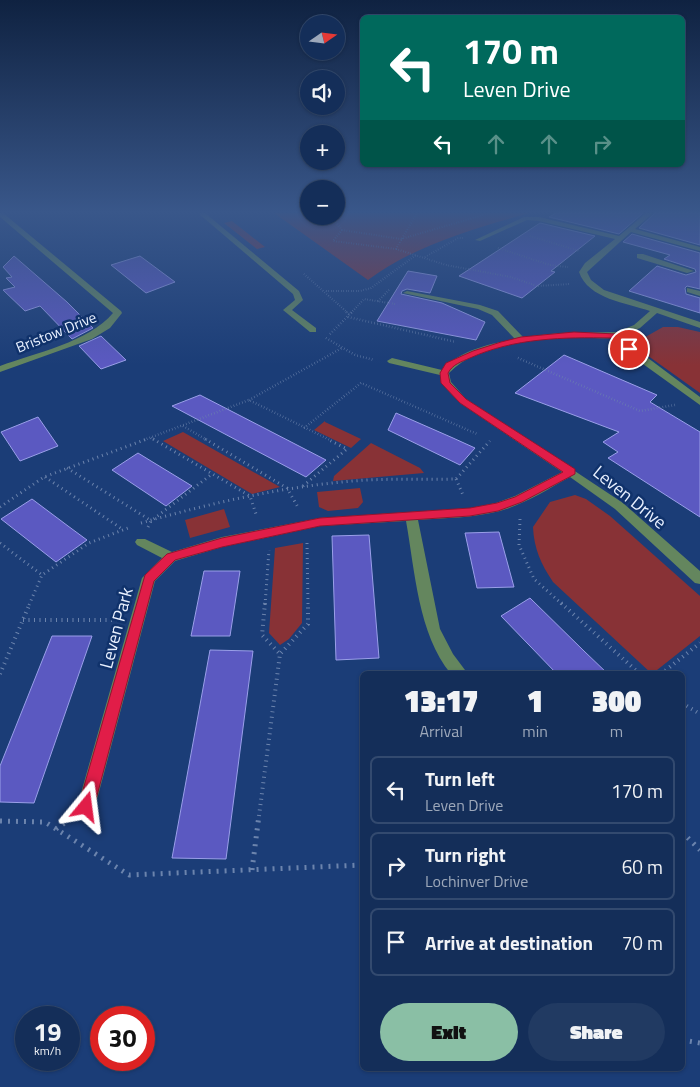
<!DOCTYPE html>
<meta charset="utf-8">
<style>
body{margin:0;font-family:"Titillium Web",sans-serif;background:#213a62;color:#f1f3f6;height:100vh;display:flex;flex-direction:column;font-size:19px;white-space:nowrap}
*{box-sizing:border-box;margin:0}
p{font-size:16px;color:#9da8ba}
.icon{flex:none;width:28px;height:28px;fill:none;stroke:currentColor;stroke-width:2;stroke-linecap:round;stroke-linejoin:round}
.map{position:relative;flex:1;overflow:hidden}
.drawer{position:absolute;left:360px;top:671px;width:325px;height:400px;display:flex;flex-direction:column;background:#142e59;border-radius:8px;box-shadow:0 1px 4px #0004,0 0 0 1px #334a6f}
.drawer>*{flex:none}
.guide{position:absolute;left:360px;top:15px;width:325px;height:152px;border-radius:8px;box-shadow:0 1px 4px #0004,0 0 0 1px #334a6f;background:#00695c;color:#fff;overflow:hidden}
.needle{width:32px;rotate:76deg}
.tools{position:absolute;left:300px;top:15px;display:grid;gap:10px}
.tools a{display:grid;place-items:center;width:45px;height:45px;border-radius:50%;background:#142e59;box-shadow:0 1px 4px #0004,0 0 0 1px #334a6f;font-size:25px}
.speed{position:absolute;left:15px;top:1006px;display:flex;gap:10px;font-size:25px;font-weight:700;text-align:center}
.speed>*{display:grid;place-content:center;width:65px;height:65px;border-radius:50%;background:#142e59;box-shadow:0 1px 4px #0004,0 0 0 1px #334a6f;line-height:1}
.speed small{font-size:12px;font-weight:400}
.speed .limit{border:8px solid #d22;background:#fff;color:#111}
.pin{position:absolute;display:grid;place-items:center;width:42px;height:42px;color:#fff;margin:-21px;border:2px solid #fff;border-radius:50%;box-shadow:0 1px 5px #0007}
.me{position:absolute;width:55px;margin:-28px;rotate:16deg;stroke-linejoin:round;filter:drop-shadow(0 0 4px #0008)}
.turn{display:flex;align-items:center;gap:18px;height:105px;padding:0 20px;font-size:22px}
.turn .icon{width:65px;height:65px;stroke-width:2.5}
.turn b{display:block;font-size:35px;line-height:42px}
.lanes{display:flex;align-items:center;height:48px;padding:0 20px;background:#0003;justify-content:center;gap:25px;direction:ltr}
.lanes .off{opacity:.35}
.eta{display:flex;justify-content:space-evenly;align-items:center;height:85px;text-align:center}
.eta b{font-size:30px;font-weight:800;line-height:35px}
.primary-button{display:flex;gap:10px;margin-top:auto;padding:10px 20px}
.primary-button a{flex:1;height:58px;border-radius:30px;background:#8abfa5;color:#111;font-size:20px;font-weight:800;line-height:58px;text-align:center}
.primary-button a+a{background:#213a62;color:#f1f3f6}
ul{padding:0;list-style:none}
li{display:flex;align-items:center;gap:15px;height:68px;margin:0 10px 8px;padding:0 10px;border:2px solid #334a6f;border-radius:8px}
li div{flex:1}
li b{display:block;font-size:19px}
li em{font-style:normal}
.map>svg:first-child{display:block}
</style>
<div class="map">
<svg width="700" height="1087" viewBox="0 0 700 1087">
<rect width="100%" height="100%" fill="#1b3d77"/>
<path fill="#883236" d="M274 213H309V216H336V213H529C473 229 415 245 368 280Z
M232 221 265 247 257 249 224 223Z
M663 327H678L700 332V393L644 353 648 352 643 348 640 340Z
M325 421V422L361 439 351 448 314 430Z
M183 432 280 487 252 494 163 441Z
M371 443 420 468 424 473 333 481 334 476Z
M360 488 363 502 358 508 328 511 319 507 317 492Z
M575 495 586 499 610 516 700 596V636L652 674 553 582C541 564 534 549 533 527L550 502Z
M224 509 230 527 190 538 185 520Z
M303 543 302 623 289 639 280 645 269 633 275 548Z"/>
<path fill="#5b59c1" stroke="#9a9fe9" d="M556 213H643L619 234 549 217Z
M655 213H700V245L639 228Z
M540 223 595 236 551 271 555 272 522 298 459 276Z
M632 234 700 253V289L687 286 685 288 686 294 700 298V313L629 291 657 266 686 275 696 272 695 269 664 259 670 255 623 242Z
M14 256 67 302 93 328 72 339 40 306 25 311 3 290 15 287 6 278 12 277 3 267Z
M140 256 175 282 146 293 111 265Z
M408 271 437 276 430 293 407 289 402 291 401 294 442 303 485 322 476 340 377 321Z
M101 336 126 360 101 369 79 346Z
M564 355 657 395 650 402 700 432V517L608 458 618 452 603 442 619 432 515 393Z
M200 395 266 429 326 460 306 477 172 406Z
M396 413 453 438 475 448 460 465 388 430Z
M38 417 58 446 20 461 1 432Z
M138 453 151 461 192 486 166 506 112 470Z
M32 499 68 526 87 540 56 562 1 519Z
M499 532 514 587 477 588 465 533Z
M369 535 379 658 336 660 332 536Z
M204 571H240L230 636H191Z
M530 598 584 651 608 674H557L501 616Z
M52 636H92L34 803 0 802V766Z
M210 650 253 651 226 859 172 858Z"/>
<g fill="none" stroke-linecap="round" stroke-linejoin="round">
<path stroke="#6c84ad" stroke-width="2" stroke-dasharray="0.5 2" stroke-linecap="butt" d="M603 213 621 217
M331 216 342 230 401 239 490 213
M342 230 333 241 396 249 417 213
M530 236 579 251
M498 248 550 265 568 267
M396 249 446 265 511 277 537 286 570 284
M425 257 458 238H463
M304 274 348 313
M326 291H360L371 288 416 255
M378 301 389 290
M351 313 364 299 395 304"/>
<path stroke="#6c84ad" stroke-width="2.5" stroke-dasharray="0.5 2.5" stroke-linecap="butt" d="M346 312 350 315
M348 317 456 342
M330 334 352 312
M326 338 355 355 374 360
M518 358 640 411 675 405
M249 400 342 348
M183 426 207 440
M304 428 361 383 477 434
M151 438 155 440
M144 440 249 400 330 440"/>
<path stroke="#6c84ad" stroke-width="3" stroke-dasharray="1 4" stroke-linecap="butt" d="M153 439 250 496 257 517
M205 439 287 488 299 509
M67 468 150 520
M45 477 122 529
M456 479 463 495
M303 486 347 449 327 439
M0 507 44 477 147 439
M520 519 519 545 534 579 563 605
M141 523C211 503 281 487 353 481 387 478 422 480 456 479L490 441
M148 527 151 521 212 474
M0 543 42 575
M307 543 308 605
M29 605 42 575 89 543 128 528
M265 605 269 550"/>
<path stroke="#6c84ad" stroke-width="4" stroke-dasharray="1 4.5" stroke-linecap="butt" d="M265 603 262 635 280 654
M561 603 640 674
M23 620H117
M0 674 30 603
M661 674 700 643
M682 703 700 714
M259 816 280 654 308 624V603"/>
<path stroke="#6c84ad" stroke-width="5" stroke-dasharray="2 6" stroke-linecap="butt" d="M0 821 45 822 129 875 362 865
M56 829 70 819
M682 832 700 850
M252 870 259 815
M682 1040 700 1043"/>
<path fill="#64865e" fill-rule="evenodd" d="M0 213H3L121 311 122 313 110 328 92 339 0 372V366C35 353 89 342 113 313L0 217Z
M198 213H205L299 291 303 300 292 310 316 328V332H310L283 310 295 300 293 294Z
M646 213H653L635 229 700 247V251L631 232 587 272 591 280 604 290 700 322V328L657 313 640 328 620 337 700 397V405L636 359 612 338C600 339 588 337 577 338 536 338 479 342 449 373L451 382 466 399 623 503 700 571V584L695 583 615 509 570 477C548 489 525 504 500 511 473 518 445 518 418 520L440 629 453 654 468 674H451C418 634 415 571 406 521L320 526 222 547 175 561 155 581 95 807 92 813 86 816 80 813 77 807 142 578 162 558 137 545 135 542 137 539H145L172 552 222 537 320 518 471 508 496 503 515 496 562 472 460 403 443 385 440 375 389 363 387 361 392 358 442 370C461 350 489 344 515 339L492 315 478 309 403 293 407 291 480 305 498 311 523 337 560 333 617 332 634 325 650 311C627 303 588 299 579 272L585 263 615 239 539 221 527 220 480 241 475 240 524 217H539L619 236Z
M637 254H643L694 271 687 273 637 258Z
M687 288 700 291V296L687 292Z"/>
</g>
<linearGradient id="sky" x2="0" y2="1"><stop stop-color="#0f2241"/><stop offset="0.58" stop-color="#39578a"/><stop offset="1" stop-color="#39578a" stop-opacity="0"/></linearGradient>
<rect width="700" height="365" fill="url(#sky)"/>
<path fill="#e11d48" stroke="#92132f" d="M574 332 616 334 633 349 626 351 611 338C564 337 514 338 470 358 461 362 453 364 448 373L450 383 466 399 575 469V474L522 502 498 511 470 516 320 526 222 547 175 560 154 581 94 807 92 813 86 815 81 813 78 807 145 575 167 554 222 538 320 518 470 508 497 503 515 497 563 472 460 403 441 383 440 373 446 363 473 351 501 342 521 337Z"/>
<g text-anchor="middle" dominant-baseline="central" stroke-width="5" stroke-linejoin="round" paint-order="stroke">
<g font-size="15" fill="#e8f0ff" stroke="#10326b">
<text transform="translate(56 332) rotate(-22)">Bristow Drive</text>
</g>
<g font-size="18" fill="#e8f0ff" stroke="#10326b">
<text transform="translate(630 497) rotate(39)">Leven Drive</text>
<text transform="translate(116 628) rotate(-75)">Leven Park</text>
</g>
</g>
</svg>
<div class="tools">
<a><svg class="needle" viewBox="-14 -14 28 28"><path d="M0-13l5 13h-10z" fill="#e53935"/><path d="M0 13l5-13h-10z" fill="#9da8ba"/></svg></a>
<a><svg class="icon" aria-label="sound" viewBox="0 0 24 24"><path d="M4 9h4l5-4v14l-5-4H4zM17 9q2 3 0 6"/></svg></a>
<a>+</a>
<a>−</a>
</div>
<div class="speed"><div>19<small>km/h</small></div><div class="limit">30</div></div>
<div class="pin" style="left:629px;top:349px;background:#d93025"><svg class="icon" aria-label="arrive" viewBox="0 0 24 24"><path d="M6 21V4h12l-3 4 3 4H6"/></svg></div>
<svg class="me" style="left:86px;top:807px" viewBox="-20 -20 40 40"><path d="M0-17L14 15 0 8-14 15z" fill="#e11d48" stroke="#fff" stroke-width="4"/></svg>
<div class="guide">
<div class="turn"><svg class="icon" aria-label="left" viewBox="0 0 24 24"><path d="M17 20v-9H6M10 6l-5 5 5 5"/></svg><div><b>170 m</b>Leven Drive</div></div>
<div class="lanes"><svg class="icon" aria-label="left" viewBox="0 0 24 24"><path d="M17 20v-9H6M10 6l-5 5 5 5"/></svg><svg class="icon off" aria-label="ahead" viewBox="0 0 24 24"><path d="M12 20V5M6 11l6-6 6 6"/></svg><svg class="icon off" aria-label="ahead" viewBox="0 0 24 24"><path d="M12 20V5M6 11l6-6 6 6"/></svg><svg class="icon off" aria-label="right" viewBox="0 0 24 24"><path d="M7 20v-9h11M14 6l5 5-5 5"/></svg></div>
</div>
<section class="drawer">
<div class="eta">
<div><b>13:17</b><p>Arrival</p></div>
<div><b>1</b><p>min</p></div>
<div><b>300</b><p>m</p></div>
</div>
<ul>
<li><svg class="icon" aria-label="left" viewBox="0 0 24 24"><path d="M17 20v-9H6M10 6l-5 5 5 5"/></svg><div><b>Turn left</b><p>Leven Drive</p></div><em>170 m</em></li>
<li><svg class="icon" aria-label="right" viewBox="0 0 24 24"><path d="M7 20v-9h11M14 6l5 5-5 5"/></svg><div><b>Turn right</b><p>Lochinver Drive</p></div><em>60 m</em></li>
<li><svg class="icon" aria-label="arrive" viewBox="0 0 24 24"><path d="M6 21V4h12l-3 4 3 4H6"/></svg><div><b>Arrive at destination</b></div><em>70 m</em></li>
</ul>
<div class="primary-button"><a>Exit</a><a>Share</a></div>
</section>
</div>
